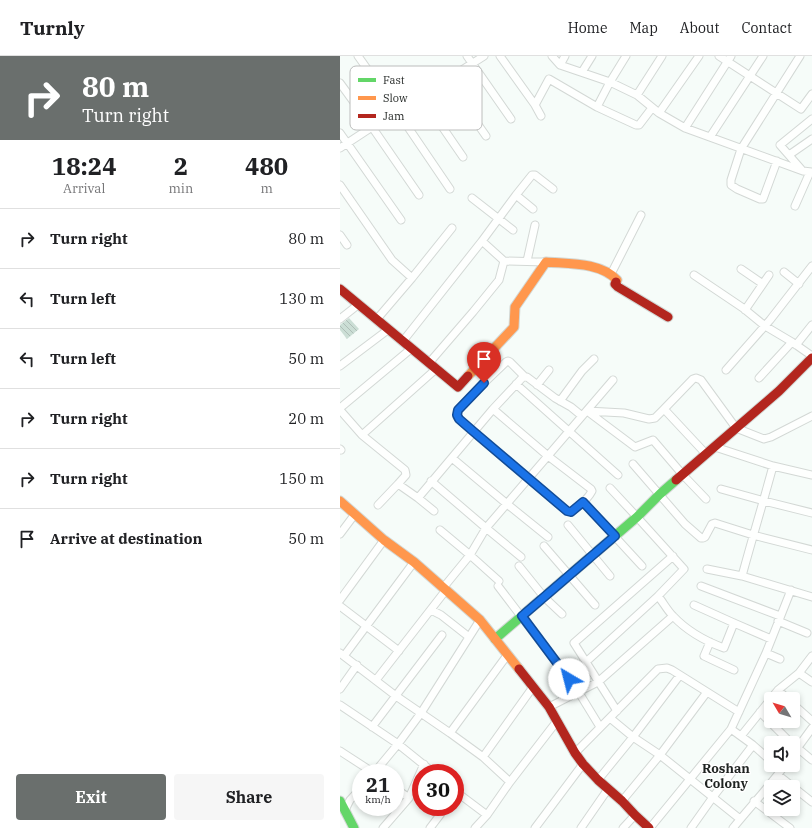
<!DOCTYPE html>
<style>
body{margin:0;font-family:"IBM Plex Serif",serif;background:#f6f6f6;color:#202124;height:100vh;display:flex;flex-direction:column;font-size:15px;white-space:nowrap}
*{box-sizing:border-box;margin:0}
p{font-size:13px;color:#757577}
.icon{flex:none;width:22px;height:22px;fill:none;stroke:currentColor;stroke-width:2;stroke-linecap:round;stroke-linejoin:round}
.map{position:relative;flex:1;overflow:hidden}
.sheet{display:flex;flex-direction:column;background:#fff;width:340px}
.sheet>*{flex:none}
.hud{background:#6a6f6d;color:#fff;overflow:hidden}
.needle{width:26px;rotate:308deg}
.tools{position:absolute;left:424px;top:636px;display:grid;gap:8px}
.tools a{display:grid;place-items:center;width:36px;height:36px;border-radius:4px;background:#fff;box-shadow:0 2px 6px #0003;font-size:20px}
.speed{position:absolute;left:12px;top:708px;display:flex;gap:8px;font-size:20px;font-weight:700;text-align:center}
.speed>*{display:grid;place-content:center;width:52px;height:52px;border-radius:50%;background:#fff;box-shadow:0 2px 6px #0003;line-height:1}
.speed small{font-size:10px;font-weight:400}
.speed .limit{border:6px solid #d22;background:#fff;color:#111}
.pin{position:absolute;display:grid;place-items:center;width:34px;height:34px;color:#fff;margin:-41px -17px;border-radius:50% 50% 50% 0;rotate:-45deg;box-shadow:0 0 4px #0007}
.pin .icon{rotate:45deg}
.me{position:absolute;width:44px;margin:-22px;rotate:323deg;stroke-linejoin:round;filter:drop-shadow(0 0 3px #0008)}
.turn{display:flex;align-items:center;gap:14px;height:84px;padding:0 16px;font-size:18px}
.turn .icon{width:52px;height:52px;stroke-width:2.5}
.turn b{display:block;font-size:28px;line-height:34px}
.eta{display:flex;justify-content:space-evenly;align-items:center;height:68px;text-align:center}
.eta b{font-size:24px;font-weight:700;line-height:28px}
.cta{display:flex;gap:8px;margin-top:auto;padding:8px 16px}
.cta a{flex:1;height:46px;border-radius:4px;background:#6a6f6d;color:#fff;font-size:16px;font-weight:700;line-height:46px;text-align:center}
.cta a+a{background:#f6f6f6;color:#202124}
ul{padding:0;list-style:none}
li{display:flex;align-items:center;gap:12px;height:60px;padding:0 16px;border-top:1px solid #e0e0e0}
li div{flex:1}
li b{display:block;font-size:15px}
li em{font-style:normal}
header{display:flex;align-items:center;gap:24px;box-sizing:border-box;height:56px;padding:0 20px;background:#fff;border-bottom:1px solid #e0e0e0}
header strong{font-size:19px}
nav{display:flex;gap:22px;margin-inline-start:auto;font-size:14px}
main{display:flex;flex:1;min-height:0}
.map>svg:first-child{display:block}
</style>
<header>
<strong>Turnly</strong>
<nav><a>Home</a><a>Map</a><a>About</a><a>Contact</a></nav>
</header>
<main>
<section class="sheet">
<div class="hud">
<div class="turn"><svg class="icon" aria-label="right" viewBox="0 0 24 24"><path d="M7 20v-9h11M14 6l5 5-5 5"/></svg><div><b>80 m</b>Turn right</div></div>
</div>
<div class="eta">
<div><b>18:24</b><p>Arrival</p></div>
<div><b>2</b><p>min</p></div>
<div><b>480</b><p>m</p></div>
</div>
<ul>
<li><svg class="icon" aria-label="right" viewBox="0 0 24 24"><path d="M7 20v-9h11M14 6l5 5-5 5"/></svg><div><b>Turn right</b></div><em>80 m</em></li>
<li><svg class="icon" aria-label="left" viewBox="0 0 24 24"><path d="M17 20v-9H6M10 6l-5 5 5 5"/></svg><div><b>Turn left</b></div><em>130 m</em></li>
<li><svg class="icon" aria-label="left" viewBox="0 0 24 24"><path d="M17 20v-9H6M10 6l-5 5 5 5"/></svg><div><b>Turn left</b></div><em>50 m</em></li>
<li><svg class="icon" aria-label="right" viewBox="0 0 24 24"><path d="M7 20v-9h11M14 6l5 5-5 5"/></svg><div><b>Turn right</b></div><em>20 m</em></li>
<li><svg class="icon" aria-label="right" viewBox="0 0 24 24"><path d="M7 20v-9h11M14 6l5 5-5 5"/></svg><div><b>Turn right</b></div><em>150 m</em></li>
<li><svg class="icon" aria-label="arrive" viewBox="0 0 24 24"><path d="M6 21V4h12l-3 4 3 4H6"/></svg><div><b>Arrive at destination</b></div><em>50 m</em></li>
</ul>
<div class="cta"><a>Exit</a><a>Share</a></div>
</section>
<div class="map">
<svg width="472" height="772" viewBox="0 0 472 772">
<defs>
<pattern id="building-back-hatch" width="6" height="6" patternUnits="userSpaceOnUse"><rect width="6" height="6" fill="#cbded5"/><path d="M-1 5l2 2M0 0l6 6M5-1l2 2" fill="none" stroke="#aebeb7"/></pattern>
</defs>
<rect width="100%" height="100%" fill="#f6fcf9"/>
<path fill="url(#building-back-hatch)" d="M9 262 19 273 7 283 0 274V269Z"/>
<g fill="none" stroke-linecap="round" stroke-linejoin="round">
<defs>
<path id="street" d="M18 0 57 55 110 133
M127 0 171 63
M160 0 195 49 201 60
M212 0 220 9 270 26 297 39 319 57 345 72 463 115 472 116
M379 0 461 53 472 38
M220 9 225 0
M242 16 252 0
M107 24 146 80
M0 27 32 71 79 139
M297 39 322 0
M81 40 123 101
M195 49 209 23 257 51 296 69H299L312 52
M257 51 270 26 286 0
M319 57 359 0
M345 72 391 0
M0 77 61 164
M370 81 423 0
M0 92 32 71 144 0
M449 99 472 83
M437 105 423 143H420L397 133 391 129V124L401 93 460 0
M461 113 440 89 472 63
M0 129 52 204 72 222
M176 139 193 153
M132 142 173 174
M455 150 470 116
M0 179 7 189
M142 185 176 139 192 119H195L213 133
M187 205 195 169
M401 213 423 228
M444 216 459 228
M271 218 301 159
M354 219 403 252 425 270 452 286 472 300
M405 254 429 219
M0 263 19 248
M37 263 72 222 112 172
M63 285 142 185 164 205 206 206
M456 289 472 269
M89 307 133 256 159 224 164 205
M0 310 49 273
M386 314 430 264 472 210
M419 322 452 286
M176 328 278 419
M197 329 209 314
M220 345 242 315 254 303
M0 352 72 292
M153 353 208 400 251 433 252 435C248 443 238 451 231 456L227 455 133 376 117 361V359L118 354 144 327 166 306 168 305 170 306 185 321
M324 353 353 323 356 322 361 324 396 372 424 383 431 381 472 360
M0 354 22 379 65 414 66 419 58 428
M247 355 295 391 313 384 343 419 366 443
M247 355 284 357 309 363 315 362 324 353 366 398
M22 379 96 313
M375 391 433 410 472 419
M0 393 1 394
M112 402 167 448 208 481
M293 408 345 468 361 482H363L365 481 372 468 375 467 413 479 472 494
M91 425 146 472 181 501
M381 433 424 445 472 457
M78 442 153 353 183 321H187L215 342 231 351 242 360
M243 446 302 510
M38 449 58 428 78 442 94 455
M228 469 270 520
M100 474 130 499 159 525
M0 478 15 458
M204 490 255 549
M179 510 204 541 222 558
M367 513 402 520 472 541
M402 520C412 483 423 447 433 410
M158 530 238 635 260 671
M361 530 440 560
M103 532 130 499 146 472 273 324
M318 540C323 546 327 554 333 560 347 575 365 585 384 592L394 567
M0 544 44 484
M354 549 394 567 431 583
M0 550 59 595
M91 554 101 559 129 581
M438 565 467 577
M370 586 364 600 394 614
M0 597 56 640 110 677 143 701 170 726 217 665
M426 597 440 603
M4 600 74 506
M246 606 318 540 344 513 297 461 270 432
M459 617 472 626
M36 624 106 534
M0 633 17 609
M438 634 448 643
M453 648 472 665
M0 649 58 688 94 717
M209 651 258 626 333 560
M277 655 234 587 333 500
M420 656 451 687
M270 662 293 681 320 699 400 763
M32 671 102 579
M110 677 168 598
M401 680 438 634 459 617 472 600
M413 689 431 705
M454 689 472 704
M0 695 34 717
M235 697 318 613 327 612 332 614 399 656
M453 698 472 672
M143 701 193 631
M34 717 58 688 81 657 140 564
M438 719 472 746
M258 724 293 681 340 619
M55 732 69 742 84 708
M115 735 147 759 170 726
M282 745 320 699 367 636
M414 745 450 772
M5 754 10 744 21 732
M43 772 69 742
M90 772 106 751
M135 772 147 759
M195 772 243 708
M241 772 268 733
M283 772 295 759
M310 772 391 673 426 597 451 534
M351 772 373 741 413 689 391 673
M393 772C410 751 429 731 445 709"/>
<path id="fast" d="M155 583 297 461 320 438 336 424
M0 745 14 772"/>
<path id="slow" d="M128 320 174 271 175 251 206 206C229 208 260 206 277 224L276 226
M0 445 44 484 74 506 140 564 179 613"/>
<path id="jam" d="M276 226 275 228 278 231 328 261
M0 233 118 331 128 320
M336 424 439 335 472 302
M179 613 209 651 235 697 243 708 258 724 282 745 295 759 309 772"/>
</defs>
<use href="#street" stroke="#d3d8d5" stroke-width="9"/>
<use href="#fast" stroke="#d3d8d5" stroke-width="11"/>
<use href="#slow" stroke="#d3d8d5" stroke-width="11"/>
<use href="#jam" stroke="#d3d8d5" stroke-width="11"/>
<use href="#street" stroke="#fefffe" stroke-width="7"/>
<use href="#fast" stroke="#63d668" stroke-width="9"/>
<use href="#slow" stroke="#ff974d" stroke-width="9"/>
<use href="#jam" stroke="#b3261e" stroke-width="9"/>
</g>
<g fill="none" stroke-linecap="round" stroke-linejoin="round">
<defs>
<path id="route" d="M144 327 118 354 117 359 119 363 134 376 227 455 231 456 243 446 275 480 182 560 229 623"/>
</defs>
<use href="#route" stroke="#114b97" stroke-width="10"/>
<use href="#route" stroke="#1a73e8" stroke-width="7"/>
</g>
<g text-anchor="middle" dominant-baseline="central" stroke-width="3" stroke-linejoin="round" paint-order="stroke">
<g font-size="13" font-weight="bold" fill="#1f2321" stroke="#fff">
<text x="386" y="712">Roshan<tspan x="386" dy="15">Colony</tspan></text>
</g>
</g>
<rect x="10" y="10" width="132" height="64" rx="6" fill="#fff" stroke="#bcbdbc" stroke-width="1"/>
<rect x="18" y="22" width="18" height="4" fill="#63d668"/>
<rect x="18" y="40" width="18" height="4" fill="#ff974d"/>
<rect x="18" y="58" width="18" height="4" fill="#b3261e"/>
<g font-size="11" fill="#1f2321">
<text x="43" y="28">Fast</text>
<text x="43" y="46">Slow</text>
<text x="43" y="64">Jam</text>
</g>
</svg>
<div class="tools">
<a><svg class="needle" viewBox="-14 -14 28 28"><path d="M0-13l5 13h-10z" fill="#e53935"/><path d="M0 13l5-13h-10z" fill="#757577"/></svg></a>
<a><svg class="icon" aria-label="sound" viewBox="0 0 24 24"><path d="M4 9h4l5-4v14l-5-4H4zM17 9q2 3 0 6"/></svg></a>
<a><svg class="icon" aria-label="layers" viewBox="0 0 24 24"><path d="M12 4l9 5-9 5-9-5zM3 14l9 5 9-5"/></svg></a>
</div>
<div class="speed"><div>21<small>km/h</small></div><div class="limit">30</div></div>
<div class="pin" style="left:144px;top:327px;background:#d93025"><svg class="icon" aria-label="arrive" viewBox="0 0 24 24"><path d="M6 21V4h12l-3 4 3 4H6"/></svg></div>
<svg class="me" style="left:229px;top:623px" viewBox="-20 -20 40 40"><circle r="19" fill="#fff"/><path d="M0-13L10 11 0 6-10 11z" fill="#1a73e8"/></svg>
</div>
</main>
